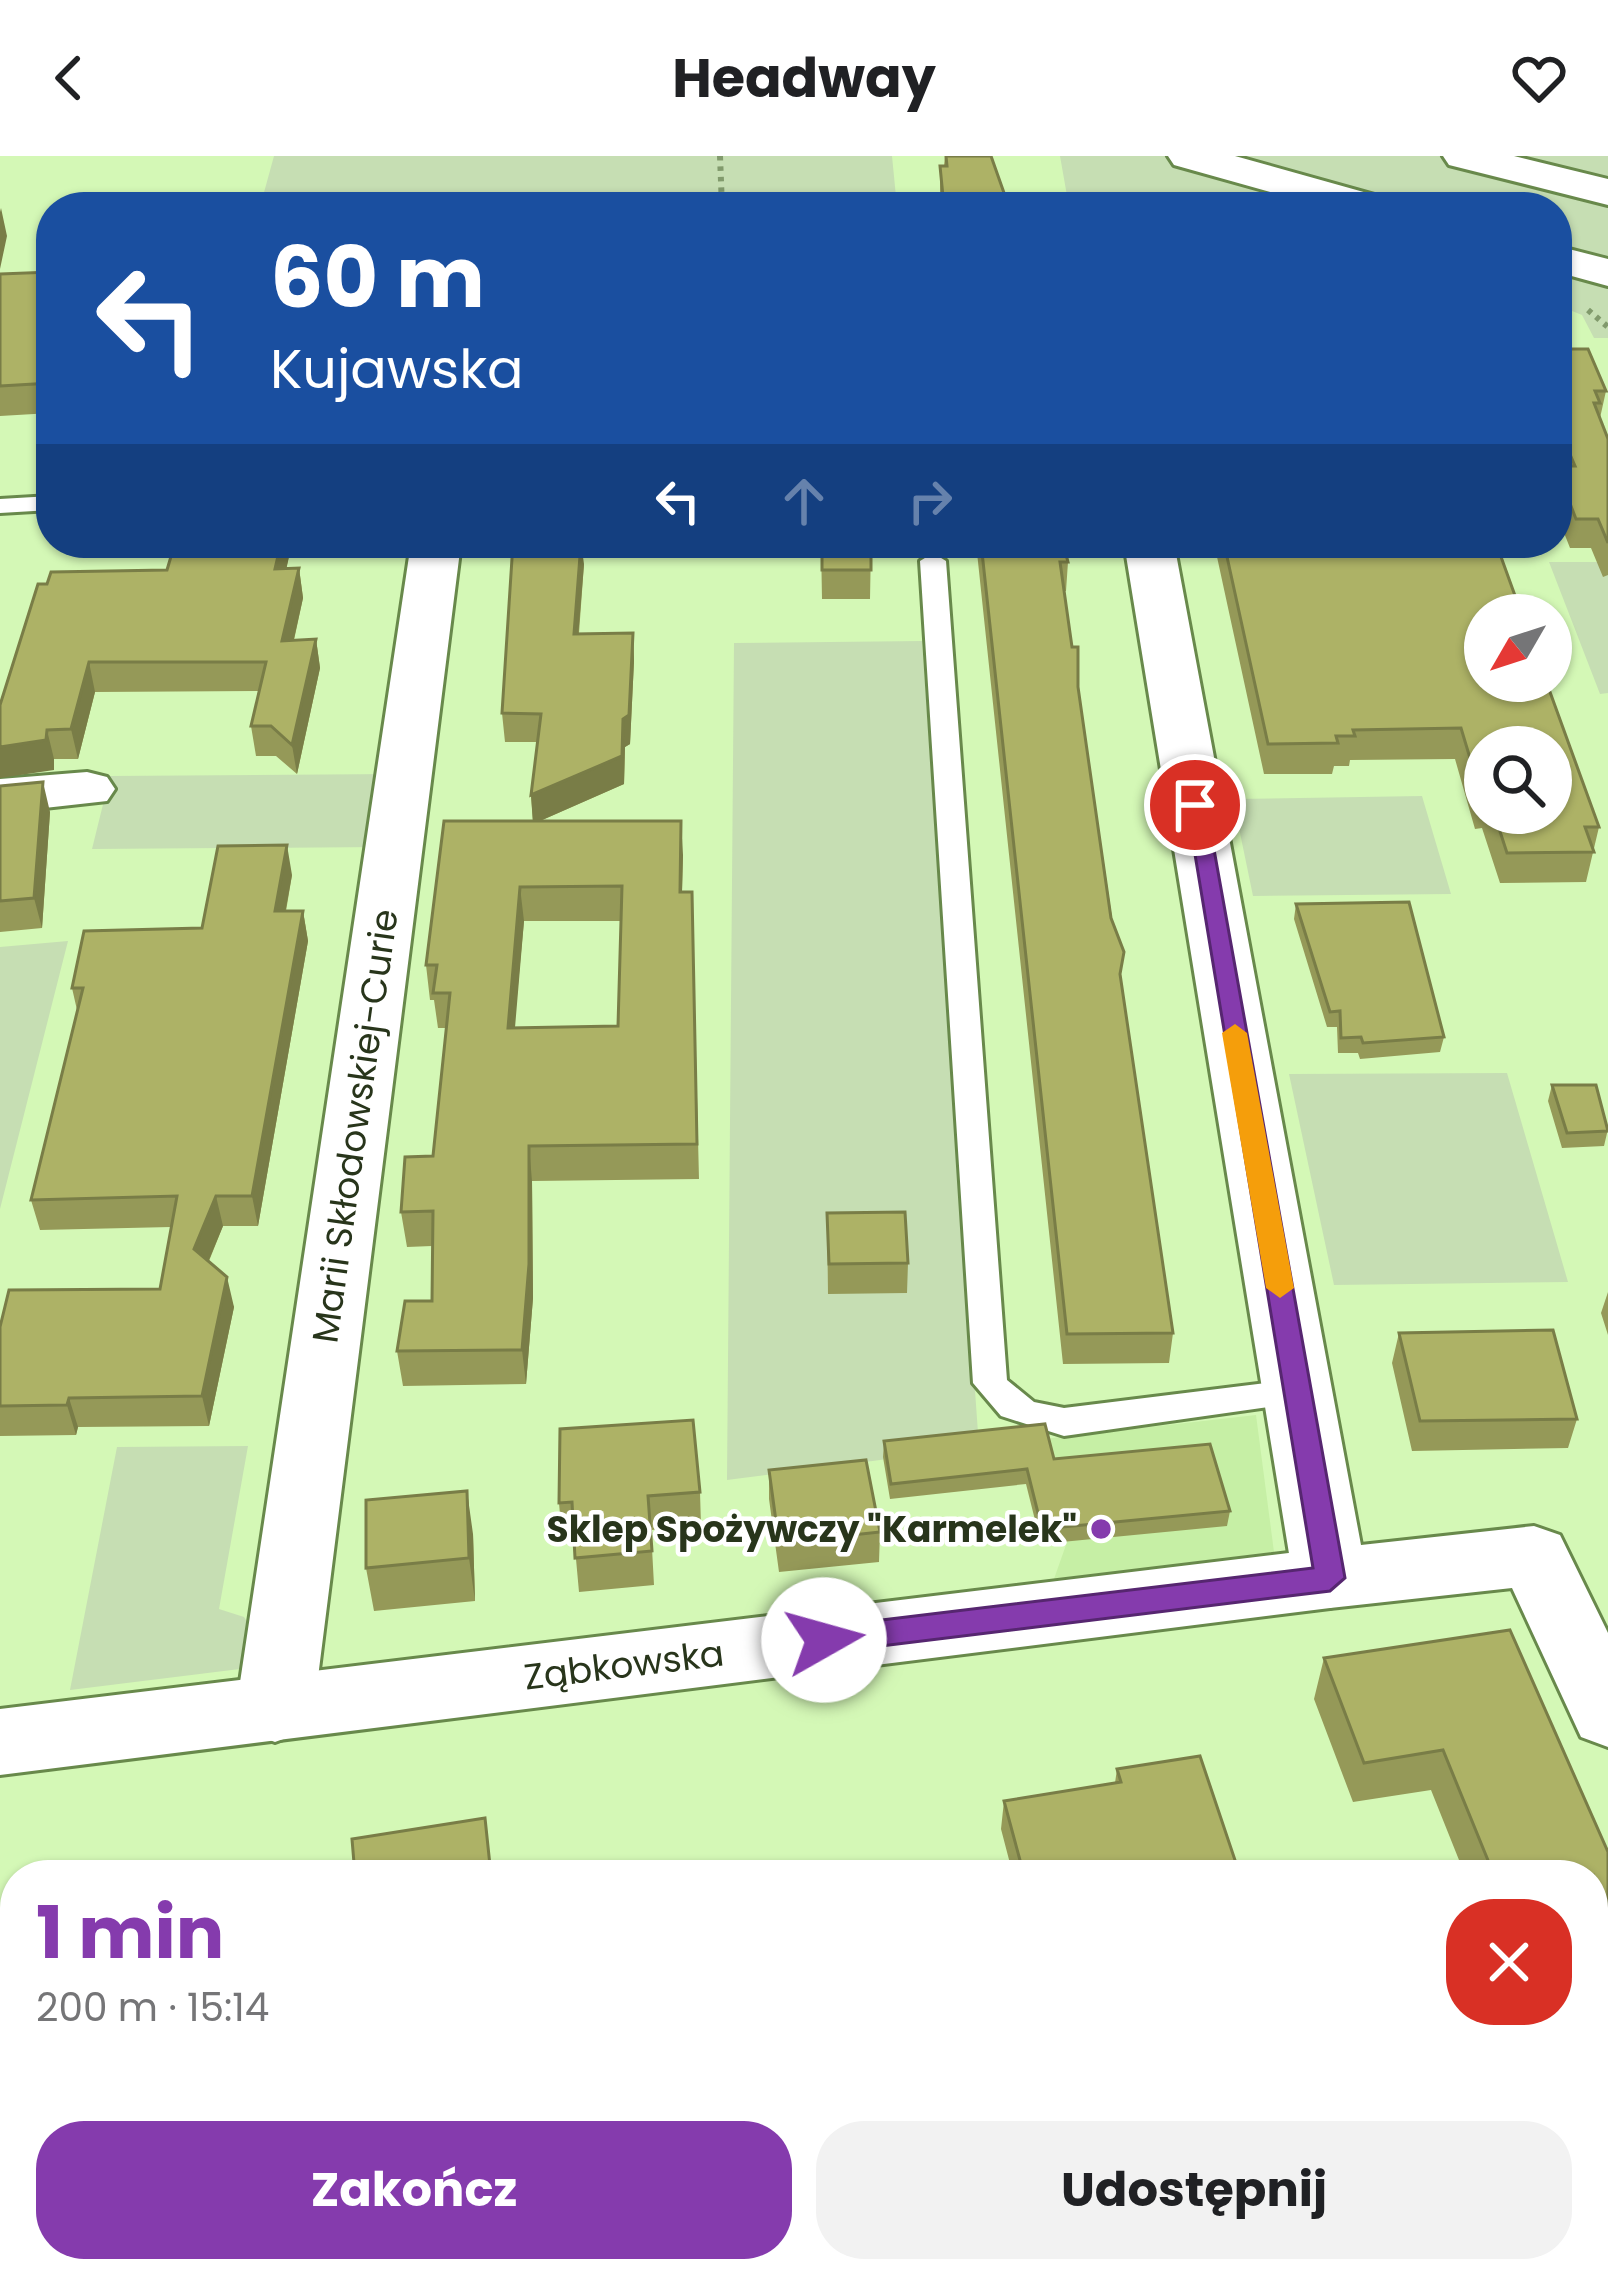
<!DOCTYPE html>
<html lang="pl">
<meta charset="utf-8">
<style>
body{margin:0;font-family:Poppins,sans-serif;background:#f2f2f2;color:#202124;height:100vh;display:flex;flex-direction:column;font-size:45px;white-space:nowrap}
*{box-sizing:border-box;margin:0}
p{font-size:39px;color:#757577}
.icon{flex:none;width:66px;height:66px;fill:none;stroke:currentColor;stroke-width:2;stroke-linecap:round;stroke-linejoin:round}
.map{position:relative;flex:1;overflow:hidden}
.panel{position:absolute;left:0px;top:1704px;width:1608px;height:423px;display:flex;flex-direction:column;background:#fff;border-radius:48px 48px 0 0;box-shadow:0 3px 9px #0004}
.panel>*{flex:none}
.hud{position:absolute;left:36px;top:36px;width:1536px;height:366px;border-radius:48px;box-shadow:0 3px 9px #0004;background:#1a4fa0;color:#fff;overflow:hidden}
.needle{width:78px;rotate:231deg}
.fabs{position:absolute;left:1464px;top:438px;display:grid;gap:24px}
.fabs a{display:grid;place-items:center;width:108px;height:108px;border-radius:50%;background:#fff;box-shadow:0 3px 9px #0004;font-size:60px}
.pin{position:absolute;display:grid;place-items:center;width:102px;height:102px;color:#fff;margin:-51px;border:6px solid #fff;border-radius:50%;box-shadow:0 3px 12px #0007}
.me{position:absolute;width:132px;margin:-66px;rotate:83deg;stroke-linejoin:round;filter:drop-shadow(0 0 9px #0008)}
.turn{display:flex;align-items:center;gap:42px;height:252px;padding:0 36px;font-size:54px}
.turn .icon{width:156px;height:156px;stroke-width:2.5}
.turn b{display:block;font-size:84px;line-height:102px}
.lanes{display:flex;align-items:center;height:114px;padding:0 36px;background:#0003;justify-content:center;gap:60px;direction:ltr}
.lanes .off{opacity:.35}
.round{display:grid;place-items:center;flex:none;width:126px;height:126px;border-radius:48px;background:#f2f2f2}
.overview{display:flex;align-items:center;justify-content:space-between;height:204px;padding:0 36px}
h1{font-size:72px;font-weight:700;line-height:90px;color:#853bad}
.primary-button{display:flex;gap:24px;margin-top:auto;padding:24px 36px}
.primary-button a{flex:1;height:138px;border-radius:48px;background:#853bad;color:#fff;font-size:48px;font-weight:700;line-height:138px;text-align:center}
.primary-button a+a{background:#f2f2f2;color:#202124}
header{display:flex;justify-content:space-between;align-items:center;height:156px;padding:0 36px;background:#fff;font-size:54px;font-weight:700}
.map>svg:first-child{display:block}
</style>
<header><svg class="icon" aria-label="back" viewBox="0 0 24 24"><path d="M15 5l-7 7 7 7"/></svg>Headway<svg class="icon" aria-label="heart" viewBox="0 0 24 24"><path d="M12 20l-8-8c-3-5 5-10 8-4 3-6 11-1 8 4z"/></svg></header>
<div class="map">
<svg width="1608" height="2125" viewBox="0 0 1608 2125">
<rect width="100%" height="100%" fill="#d4f8b6"/>
<path fill="#c6efa5" d="M1256 1259 1274 1396 1054 1423 1067 1386 1044 1283Z"/>
<path fill="#c6deb3" d="M274 0H892L897 51H260Z
M1060 0H1608V182H1594L1582 159 1557 149V51H1069Z
M1549 406H1608V537L1600 538Z
M922 485 979 1291 727 1324 734 487Z
M394 618 382 691 92 693 110 620Z
M1422 640 1451 738 1253 740 1233 643Z
M68 785 0 1053V791Z
M1507 917 1568 1126 1334 1129 1289 918Z
M248 1290 219 1453 244 1461 254 1476 248 1512 70 1534 117 1291Z"/>
<g fill="none" stroke-linecap="round" stroke-linejoin="round">
<defs>
<path id="service" d="M51 340V354L0 357V343Z
M933 397 946 405 1007 1224 1034 1246 1064 1252 1298 1223 1310 1227 1316 1236 1310 1245 1064 1280 1001 1260 973 1227 920 405Z"/>
<path id="minor" d="M1168 0H1235L1385 42 1391 51H1324L1174 9Z
M1557 90 1608 103V130L1557 116Z
M411 387H461L314 1553 302 1576 275 1586 248 1576 236 1553Z
M1124 387H1174L1361 1389 1534 1370 1560 1379 1608 1477V1591L1581 1581 1512 1432 1330 1452 1304 1443 1293 1422Z
M87 616 107 621 115 633 107 645 0 657V623Z"/>
<path id="tertiary" d="M1330 1392 1356 1401 1367 1422 1356 1443 1330 1452 0 1619V1553Z"/>
<path id="motorway" d="M1443 0H1514L1608 23V49L1449 9Z"/>
</defs>
<use href="#service" stroke="#68894b" stroke-width="6"/>
<use href="#minor" stroke="#68894b" stroke-width="6"/>
<use href="#tertiary" stroke="#68894b" stroke-width="6"/>
<use href="#motorway" stroke="#68894b" stroke-width="6"/>
<path stroke="#819a6c" stroke-width="6" stroke-dasharray="4.5 6" stroke-linecap="butt" d="M720 0 722 51
M1588 154 1608 171"/>
<use href="#service" fill="#fff" fill-rule="evenodd"/>
<use href="#minor" fill="#fff" fill-rule="evenodd"/>
<use href="#tertiary" fill="#fff" fill-rule="evenodd"/>
<use href="#motorway" fill="#fff" fill-rule="evenodd"/>
</g>
<path fill="#959958" fill-rule="evenodd" d="M945 0H991L1009 51H940V10H944Z
M51 116V257L0 260V118Z
M1557 193 1606 235 1600 262 1608 283V419L1603 421 1591 392H1570L1557 359Z
M292 387 286 413 299 412 303 442 294 484 316 483 320 512 297 618 276 600H256L251 570 259 535 95 536 78 603H54V614L0 549 167 414Z
M821 387H871L870 443H822Z
M976 387H1063L1068 406 1066 435H1064L1173 1177 1169 1207 1063 1208Z
M1214 387H1496L1599 671 1586 726 1500 727 1482 672 1475 673 1455 603 1350 604 1349 610H1334L1332 618H1264ZM1485 591 1551 657H1485Z
M584 408 579 477H633L634 505 630 588 625 591 624 628 540 665 683 699 682 736H692L699 1023 532 1025 533 1142 526 1228 403 1230 397 1195 432 1145V1090L407 1091 401 1056 433 1000 446 872H438L434 844H430L426 809 533 665 531 639 537 586H505L502 557ZM524 765H621L618 870 514 872Z
M0 630 50 656 42 772 0 776Z
M292 719 286 755H303L308 785 258 1070H223L209 1105 234 1151 209 1270 78 1271 76 1279 0 1280V1171L160 1133 171 1071 40 1074 31 1044 77 854 72 832 202 772Z
M1296 748 1444 881 1440 896 1360 903 1358 897H1338L1337 871H1327L1294 763Z
M1552 929 1608 973 1604 990 1562 992 1548 945Z
M827 1057 908 1107 907 1137 828 1138Z
M1608 1136V1179L1601 1157Z
M1399 1177 1577 1263 1568 1292 1412 1295 1392 1207Z
M884 1285 1054 1303 1230 1355 1227 1370 1041 1388 1026 1328 890 1343 883 1301Z
M769 1314 880 1376 879 1406 779 1416 769 1343Z
M700 1336 701 1370 651 1374 654 1429 579 1436 574 1381H562L559 1347Z
M473 1378 475 1445 374 1455 366 1412Z
M1324 1502 1608 1696V2125H1367L1363 2112H1593V1719H1465L1431 1634 1353 1646 1314 1543Z
M1117 1613 1237 1719H1013L1001 1673 1004 1645 1115 1627Z
M139 2112H176L141 2118Z
M394 2112H524L526 2125H396Z"/>
<path fill="#797d47" d="M1 52 7 80 0 113V56Z
M281 387H292L280 442 275 413Z
M581 387 584 408 576 506 574 478Z
M299 412 303 442 287 514 282 485Z
M633 477 634 505 630 588 625 591 624 628 533 668 531 639 623 563Z
M316 483 320 512 297 618 292 589Z
M89 506 95 536 78 603 71 573Z
M47 574 54 603V614L0 622V591Z
M43 626 50 656 42 772 34 742Z
M681 665 683 699 681 771 680 736Z
M287 689 292 719 280 785 275 755Z
M520 731 524 765 512 907 508 872Z
M303 755 308 785 258 1070 252 1040Z
M529 990 532 1025 533 1142 526 1228 522 1194Z
M216 1040 223 1070 201 1123 194 1093Z
M227 1121 234 1151 209 1270 202 1240Z
M69 1242 78 1271 76 1279 67 1249Z
M467 1335 473 1378 475 1445 469 1402Z
M1238 1713 1237 1719H1205Z"/>
<path fill="#adb266" stroke="#797d47" stroke-width="3" fill-rule="evenodd" d="M946 0H991L1009 51H944L940 10H947Z
M51 116V227L0 230V118Z
M1557 193H1588L1606 235H1595L1600 247H1594L1608 283V387L1598 363H1576L1557 314V310H1575L1557 268Z
M175 387H281L275 413 299 412 282 485 316 483 292 589 271 570H251L266 506H89L71 573 47 574 46 584 0 591V549L38 428H47L51 416 167 414Z
M513 387H581L574 478 633 477 629 559 623 563 622 600 531 639 541 558 502 557Z
M822 387H871V414H822Z
M981 387H1063L1068 406H1060L1072 491H1078V531L1111 762 1124 796 1120 818 1173 1177 1067 1178Z
M1224 387H1496L1522 459H1485V525H1546L1599 671H1585L1594 696 1507 697 1494 657H1551V591H1485V642H1482L1461 572 1353 574 1355 580H1336L1338 587 1268 588Z
M43 626 34 742 0 745V630Z
M444 665H681L680 736H692L697 988 529 990V1108L522 1194 397 1195 405 1145H432L433 1055 401 1056 405 1001 433 1000 450 837H433L437 809H426ZM622 730 618 870 508 872 520 731Z
M287 689 275 755H303L252 1040H216L194 1093 227 1121 202 1240 69 1242 67 1249 0 1250V1171L9 1134 160 1133 177 1040 31 1044 83 832H72L84 775 202 772 218 690Z
M1409 746 1444 881 1363 887 1361 881 1341 882 1340 855 1330 856 1296 748Z
M1552 929H1596L1608 975 1567 977Z
M905 1056 908 1107 829 1108 827 1057Z
M1553 1174 1577 1263 1420 1265 1399 1177Z
M693 1264 700 1336 648 1340 652 1395 575 1402 572 1346 559 1347 560 1273Z
M1045 1268 1054 1303 1210 1288 1230 1355 1042 1373 1027 1313 891 1328 884 1285Z
M866 1304 880 1376 779 1387 769 1314Z
M467 1335 469 1402 366 1412V1344Z
M1510 1474 1608 1696V1997L1593 1961V1719H1494L1443 1594 1364 1607 1324 1502Z
M1200 1600 1238 1713 1205 1719H1024L1004 1645 1121 1626 1117 1613Z
M485 1662 491 1719H355L352 1683Z
M1608 2031V2125H1392L1387 2112H1593V2033Z
M394 2112H522L524 2125H407L406 2116 394 2118Z"/>
<path fill="#853bad" stroke="#562670" stroke-width="3" d="M1186 644 1206 649 1345 1422 1330 1435 824 1497 813 1493 809 1484 813 1475 824 1471 1313 1412Z"/>
<path fill="#f59e0b" d="M1235 868 1247 877 1294 1132 1280 1142 1266 1132 1222 877Z"/>
<circle fill="#853bad" stroke="#fff" stroke-width="4.5" cx="1101" cy="1373" r="12"/>
<g text-anchor="middle" dominant-baseline="central" stroke-width="9" stroke-linejoin="round" paint-order="stroke">
<g font-size="36" fill="#28351b" stroke="#fff">
<text transform="translate(355 970) rotate(-82)">Marii Skłodowskiej-Curie</text>
<text transform="translate(624 1509) rotate(-7)">Ząbkowska</text>
</g>
<g font-size="36" font-weight="bold" fill="#28351b" stroke="#fff" text-anchor="end">
<text x="1077" y="1373">Sklep Spożywczy "Karmelek"</text>
</g>
</g>
</svg>
<div class="fabs">
<a><svg class="needle" viewBox="-14 -14 28 28"><path d="M0-13l5 13h-10z" fill="#e53935"/><path d="M0 13l5-13h-10z" fill="#757577"/></svg></a>
<a><svg class="icon" aria-label="search" viewBox="0 0 24 24"><circle cx="10" cy="10" r="6"/><path d="M15 15l6 6"/></svg></a>
</div>
<div class="pin" style="left:1195px;top:649px;background:#d93025"><svg class="icon" aria-label="arrive" viewBox="0 0 24 24"><path d="M6 21V4h12l-3 4 3 4H6"/></svg></div>
<svg class="me" style="left:824px;top:1484px" viewBox="-20 -20 40 40"><circle r="19" fill="#fff"/><path d="M0-13L10 11 0 6-10 11z" fill="#853bad"/></svg>
<div class="hud">
<div class="turn"><svg class="icon" aria-label="left" viewBox="0 0 24 24"><path d="M17 20v-9H6M10 6l-5 5 5 5"/></svg><div><b>60 m</b>Kujawska</div></div>
<div class="lanes"><svg class="icon" aria-label="left" viewBox="0 0 24 24"><path d="M17 20v-9H6M10 6l-5 5 5 5"/></svg><svg class="icon off" aria-label="ahead" viewBox="0 0 24 24"><path d="M12 20V5M6 11l6-6 6 6"/></svg><svg class="icon off" aria-label="right" viewBox="0 0 24 24"><path d="M7 20v-9h11M14 6l5 5-5 5"/></svg></div>
</div>
<section class="panel">
<div class="overview"><div><h1>1 min</h1><p>200 m · 15:14</p></div><a class="round" style="background:#d93025;color:#fff"><svg class="icon" aria-label="close" viewBox="0 0 24 24"><path d="M6 6l12 12M18 6L6 18"/></svg></a></div>
<div class="primary-button"><a>Zakończ</a><a>Udostępnij</a></div>
</section>
</div>
